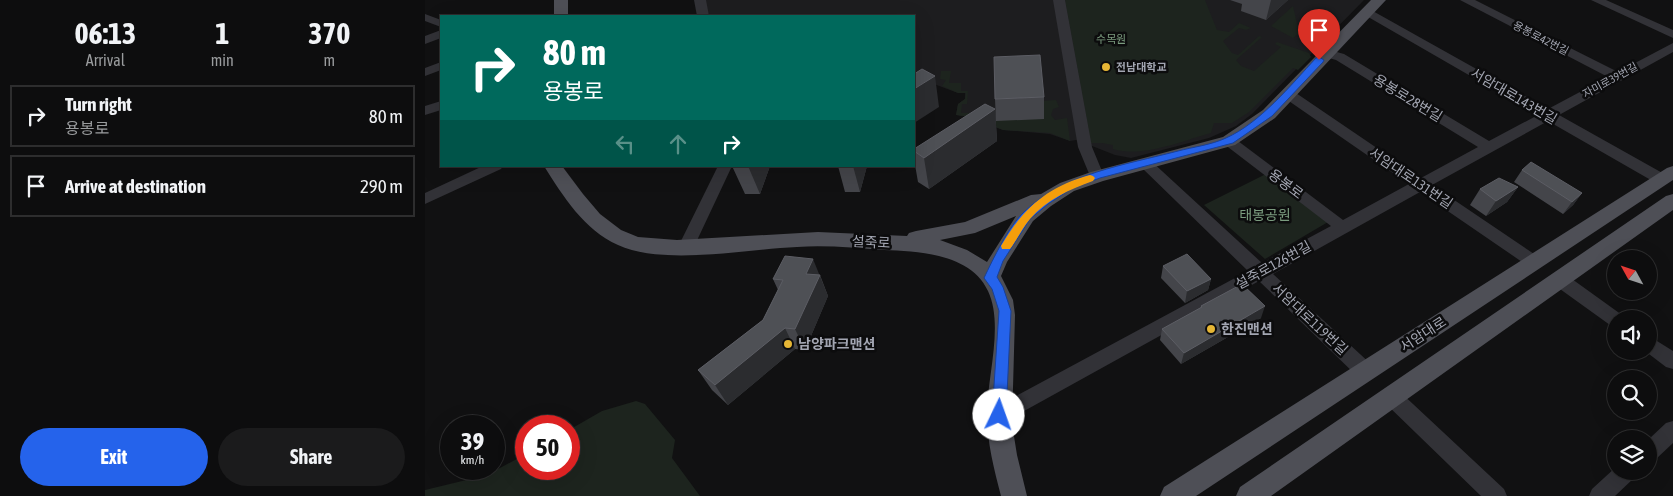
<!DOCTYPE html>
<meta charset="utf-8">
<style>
body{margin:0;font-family:"Asap Condensed","Noto Sans KR",sans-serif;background:#1b1b1c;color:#f1f3f6;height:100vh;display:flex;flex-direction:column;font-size:19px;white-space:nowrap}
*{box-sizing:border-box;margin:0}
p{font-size:16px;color:#9a9c9e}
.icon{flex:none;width:28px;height:28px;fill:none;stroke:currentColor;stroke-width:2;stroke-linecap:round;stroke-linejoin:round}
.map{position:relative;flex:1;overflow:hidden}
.details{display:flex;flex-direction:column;background:#0d0d0e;width:425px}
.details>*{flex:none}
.banner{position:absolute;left:15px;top:15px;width:475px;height:152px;border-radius:0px;box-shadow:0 5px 20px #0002,0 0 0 1px #2d2d2e;background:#00695c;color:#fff;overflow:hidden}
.needle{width:32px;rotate:310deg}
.fabs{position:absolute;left:1182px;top:250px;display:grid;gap:10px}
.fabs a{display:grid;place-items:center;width:50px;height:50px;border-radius:50%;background:#0d0d0e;box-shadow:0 5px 20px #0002,0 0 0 1px #2d2d2e;font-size:25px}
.speed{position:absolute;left:15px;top:415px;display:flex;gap:10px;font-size:25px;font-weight:700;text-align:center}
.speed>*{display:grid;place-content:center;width:65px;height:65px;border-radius:50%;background:#0d0d0e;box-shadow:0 5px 20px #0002,0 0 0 1px #2d2d2e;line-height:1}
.speed small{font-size:12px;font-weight:400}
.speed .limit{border:8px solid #d22;background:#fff;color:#111}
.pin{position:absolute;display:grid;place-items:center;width:42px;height:42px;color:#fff;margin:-51px -21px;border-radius:50% 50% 50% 0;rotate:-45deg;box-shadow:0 0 5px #0007}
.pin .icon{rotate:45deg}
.me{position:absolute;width:55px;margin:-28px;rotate:3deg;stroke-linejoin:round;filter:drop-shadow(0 0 4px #0008)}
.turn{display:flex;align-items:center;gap:18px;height:105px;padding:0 20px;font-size:22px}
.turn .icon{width:65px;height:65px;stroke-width:2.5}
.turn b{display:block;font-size:35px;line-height:42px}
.lanes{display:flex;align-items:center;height:48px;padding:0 20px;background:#0003;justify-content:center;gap:25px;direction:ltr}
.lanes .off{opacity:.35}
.eta{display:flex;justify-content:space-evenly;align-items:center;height:85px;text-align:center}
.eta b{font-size:30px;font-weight:700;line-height:35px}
.button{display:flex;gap:10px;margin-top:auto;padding:10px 20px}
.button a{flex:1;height:58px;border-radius:30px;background:#2563eb;color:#fff;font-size:20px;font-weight:700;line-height:58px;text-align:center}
.button a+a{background:#1b1b1c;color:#f1f3f6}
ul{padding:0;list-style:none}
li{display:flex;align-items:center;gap:15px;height:62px;margin:0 10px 8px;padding:0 10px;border:2px solid #2d2d2e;border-radius:0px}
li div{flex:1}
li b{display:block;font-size:19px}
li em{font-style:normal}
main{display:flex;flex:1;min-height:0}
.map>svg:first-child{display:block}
</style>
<main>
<section class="details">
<div class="eta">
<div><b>06:13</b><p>Arrival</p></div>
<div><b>1</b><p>min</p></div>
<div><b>370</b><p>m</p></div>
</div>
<ul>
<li><svg class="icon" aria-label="right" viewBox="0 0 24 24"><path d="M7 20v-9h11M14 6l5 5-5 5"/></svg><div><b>Turn right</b><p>용봉로</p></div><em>80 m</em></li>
<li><svg class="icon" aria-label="arrive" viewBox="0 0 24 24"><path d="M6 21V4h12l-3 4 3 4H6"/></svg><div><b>Arrive at destination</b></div><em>290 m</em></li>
</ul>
<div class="button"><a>Exit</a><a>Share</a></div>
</section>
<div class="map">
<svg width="1248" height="496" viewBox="0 0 1248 496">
<rect width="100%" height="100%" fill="#111112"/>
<path fill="#1d1d1f" d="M279 0H939L827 114 811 126 784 138 706 158 690 155 662 144 651 140 645 141 625 134 578 130 545 117 531 115 533 104 540 99V93H533L509 84 489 82V16H285L279 8Z"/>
<path fill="#1d241e" d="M640 0H780L792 30 804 32 814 23 826 28 821 30 814 28 798 41 807 53 813 55 834 36 837 37 811 60 816 66 829 71 856 47 850 44 852 42 884 53 886 57 873 70 868 68 824 112 807 123H789L786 133C756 141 719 158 688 149V145L677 143H666Z
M868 6 874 33 868 38 846 26Z
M516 71H526L524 83H536V91H543L542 104H537L536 113H546L568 107V116L571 121 617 101 631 100 634 107 628 109 626 115 630 120 642 118 645 141 625 133 578 130 545 117 531 115 533 104 540 99 541 93H533L517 86 521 80 515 79Z
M841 174 903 222 840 259 779 205Z
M211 401 220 404 250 440 247 458 275 496H0V490L62 475 101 454V469H144V430L177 411Z"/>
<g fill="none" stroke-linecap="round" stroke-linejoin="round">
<path fill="#323237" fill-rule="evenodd" d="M269 0H281L284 16H272Z
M628 0H640L667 147 679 176 677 180H667L665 176 653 147Z
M1035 0H1050L1193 72 1248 43V52L1134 115 1241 175 1243 179 1241 183H1231L1123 121 1007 185 1115 258 1117 262 1115 266 1109 268 1103 266 995 192 848 274 948 366 950 372 948 378 941 380 934 378 834 281 581 421 574 424 567 421 564 415 567 409 823 271 715 166 713 163 715 160H725L837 263 906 226 799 144 797 141 799 138H809L918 220 984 184 858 97 856 94 858 91H868L996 178 1053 147 911 60 897 56 895 53 897 50 901 49 919 54 1064 141 1113 115 938 14 936 12 938 10H946L1123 109 1183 77Z
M1166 0H1181L1248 30V38Z
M0 14 16 20V27L0 21Z
M16 30V38L0 44V36Z
M16 62V70L0 76V68Z
M16 101V110L0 115V106Z
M58 166H78L76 169 0 204V193Z
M293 166H307L267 251 261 253 255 251 253 247Z
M1134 272 1140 274 1197 315 1199 319H1191V327L1185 325 1128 284 1126 279 1128 274Z
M1224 336 1248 351V369L1241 367 1220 351H1224Z
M966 387 973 390 1079 489 1082 496H1056L959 402 956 396 959 390Z
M1248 421V443L1231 459 1224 462V439L1241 423Z
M1191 467V471H1212L1209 478 1190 496H1164L1167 489Z"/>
<path fill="#4e4f56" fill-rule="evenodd" d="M129 0H143V16H129Z
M946 0H961L850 118 810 145 678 181 649 191 626 206 608 221 582 262 576 276 588 300 590 315 587 424 592 455 602 496H576C569 469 562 442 562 414 562 377 579 325 563 291 546 254 494 251 459 250 430 248 402 245 372 247 321 249 239 266 193 245 159 230 138 196 119 166H137L158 194 175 214 196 230 213 237 252 240 393 232 482 236 484 233 491 231 540 222 606 195 616 194 635 183 666 172 798 137 838 110ZM591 216 562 262 542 250 515 240 550 233Z
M1248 166V180L771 496H735L739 487 1242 168Z
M1248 194V210L846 496H811L815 487 1241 196Z"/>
</g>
<path fill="#44454a" d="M805 0H863L841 20 816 11 817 4Z
M619 97V119L571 121 570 99Z
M570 109 572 141 504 189 493 182 489 159V149Z
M307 166H345L335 194H320Z
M413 166H442L435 192H420Z
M1097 170 1157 193 1148 205 1138 214 1089 182Z
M1093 187 1082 202 1061 216 1045 205 1055 189Z
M738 266 786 279 783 290 760 303 736 278Z
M395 275 403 296 380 350 370 349 303 405 287 390 273 370 338 320 353 290 348 279Z
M776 306 836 318 756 364 735 340 737 329 775 308Z"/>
<path fill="#2b2c2f" d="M846 0H863L841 20Z
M510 76 514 107 489 123V89Z
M570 109 572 141 504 189 499 158Z
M323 166H345L335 194Z
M428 166H442L435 192Z
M1093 187 1082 202 1061 216 1071 201Z
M1157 193 1148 205 1138 214 1147 202Z
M388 259 403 296 380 350 370 329 381 274Z
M786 279 783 290 760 303 762 291Z
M840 306 836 318 756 364 759 353Z
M360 328 370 349 303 405 290 385Z"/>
<path fill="#4e5055" stroke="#5c5d64" d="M615 55 619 97 570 99 569 57Z
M497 69 510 76 489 89V74Z
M560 104 570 109 499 158 489 151V149Z
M1106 162 1157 193 1147 202 1097 170Z
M1074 178 1093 187 1071 201 1055 189Z
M762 254 786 279 762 291 738 266Z
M360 256 388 259 381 274 395 275 370 329 360 328 290 385 273 370 338 320 358 280 348 279Z
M817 284 840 306 759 353 737 329 777 307 776 306Z"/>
<path fill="#2563eb" stroke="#184099" d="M894 57 899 60 898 62 847 116 808 143 675 178 646 189 623 204 605 219 578 261 572 277 578 287 586 311 581 415 579 419 574 421 569 419 567 415 574 311 567 289 559 278C568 259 584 226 599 212 640 173 700 165 753 151 768 147 786 145 801 138 835 123 866 85 891 58Z"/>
<path fill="#f59e0b" d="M665 175 668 176 670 178 668 181C645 189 621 200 605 219 597 228 592 240 585 249H577L576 246C598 208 622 187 665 175Z"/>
<g fill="#e6b635" stroke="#0c0c0d" stroke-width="2">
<circle cx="681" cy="67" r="5"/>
<circle cx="786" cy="329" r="5"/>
<circle cx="363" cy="344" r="5"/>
</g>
<g text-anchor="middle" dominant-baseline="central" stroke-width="5" stroke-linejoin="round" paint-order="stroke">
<g font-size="11" fill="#a3a6b2" stroke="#0c0c0d">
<text transform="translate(1116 38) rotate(27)">용봉로42번길</text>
<text transform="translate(1185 80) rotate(-29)">자미로39번길</text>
</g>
<g font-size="11" fill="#7b9c7f" stroke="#0c0c0d">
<text x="686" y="39">수목원</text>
</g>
<g font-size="11" font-weight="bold" fill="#a3a6b2" stroke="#0c0c0d" text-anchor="start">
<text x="691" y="67">전남대학교</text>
</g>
<g font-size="14" fill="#a3a6b2" stroke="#0c0c0d">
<text transform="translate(1089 96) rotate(30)">서암대로143번길</text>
<text transform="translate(983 98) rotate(31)">용봉로28번길</text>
<text transform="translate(986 178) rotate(34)">서암대로131번길</text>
<text transform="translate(861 184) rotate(37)">용봉로</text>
<text transform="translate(446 242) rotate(3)">설죽로</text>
<text transform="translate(848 265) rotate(-29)">설죽로126번길</text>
<text transform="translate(885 319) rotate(43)">서암대로119번길</text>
<text transform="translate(998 334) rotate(-33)">서암대로</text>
</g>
<g font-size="14" fill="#7b9c7f" stroke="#0c0c0d">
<text x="840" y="215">태봉공원</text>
</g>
<g font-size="14" font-weight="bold" fill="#a3a6b2" stroke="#0c0c0d" text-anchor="start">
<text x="796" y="329">한진맨션</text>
<text x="373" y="344">남양파크맨션</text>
</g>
</g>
</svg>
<div class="fabs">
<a><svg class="needle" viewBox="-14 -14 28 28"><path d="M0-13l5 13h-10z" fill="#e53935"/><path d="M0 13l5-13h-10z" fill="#9a9c9e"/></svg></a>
<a><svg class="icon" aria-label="sound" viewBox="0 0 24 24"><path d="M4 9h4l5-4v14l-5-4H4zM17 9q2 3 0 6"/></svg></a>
<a><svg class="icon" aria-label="search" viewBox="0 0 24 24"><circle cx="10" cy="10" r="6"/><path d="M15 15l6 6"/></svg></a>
<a><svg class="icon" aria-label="layers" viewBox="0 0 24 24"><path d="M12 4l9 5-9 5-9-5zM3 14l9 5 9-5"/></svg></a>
</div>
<div class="speed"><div>39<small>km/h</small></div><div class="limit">50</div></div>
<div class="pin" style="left:894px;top:60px;background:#d93025"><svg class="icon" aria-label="arrive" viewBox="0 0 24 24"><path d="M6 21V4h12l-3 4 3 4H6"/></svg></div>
<svg class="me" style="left:574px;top:415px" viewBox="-20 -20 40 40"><circle r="19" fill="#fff"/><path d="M0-13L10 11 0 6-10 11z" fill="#2563eb"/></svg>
<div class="banner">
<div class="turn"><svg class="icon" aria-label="right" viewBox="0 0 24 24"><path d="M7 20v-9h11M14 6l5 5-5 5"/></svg><div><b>80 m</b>용봉로</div></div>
<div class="lanes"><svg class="icon off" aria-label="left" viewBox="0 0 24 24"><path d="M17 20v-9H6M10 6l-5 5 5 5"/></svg><svg class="icon off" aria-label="ahead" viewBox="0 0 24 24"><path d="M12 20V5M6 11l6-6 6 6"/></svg><svg class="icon" aria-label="right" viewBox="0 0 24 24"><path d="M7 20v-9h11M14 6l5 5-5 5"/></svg></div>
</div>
</div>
</main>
